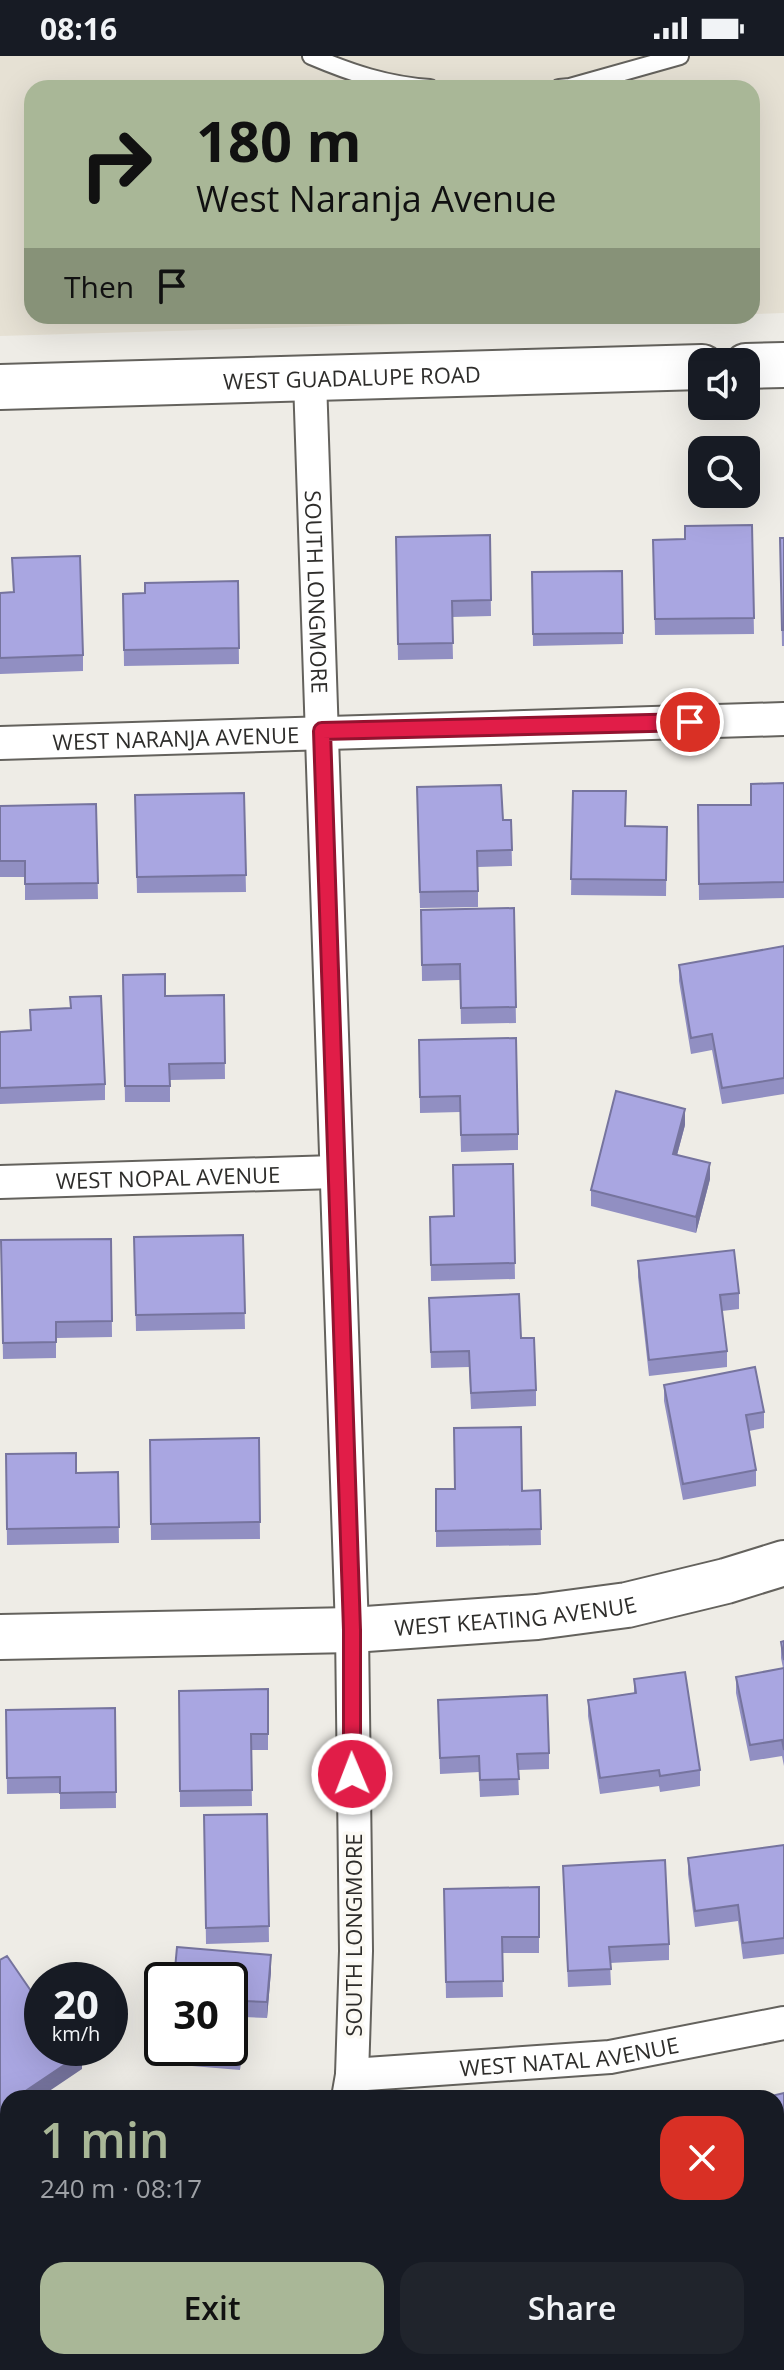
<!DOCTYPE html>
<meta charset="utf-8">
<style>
body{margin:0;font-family:"Open Sans",sans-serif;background:#20242c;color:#f1f3f6;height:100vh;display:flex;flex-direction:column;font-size:30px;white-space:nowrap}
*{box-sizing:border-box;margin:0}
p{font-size:26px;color:#9ea1a6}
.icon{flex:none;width:44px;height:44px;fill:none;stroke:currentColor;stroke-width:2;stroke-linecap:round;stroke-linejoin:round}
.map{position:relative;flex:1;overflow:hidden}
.sheet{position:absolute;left:0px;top:2034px;width:784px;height:280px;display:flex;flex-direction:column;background:#171b24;border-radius:24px 24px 0 0;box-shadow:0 8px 32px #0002}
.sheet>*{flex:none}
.top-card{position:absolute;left:24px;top:24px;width:736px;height:244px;border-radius:24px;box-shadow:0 8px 32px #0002;background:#a9b797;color:#111;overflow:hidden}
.buttons{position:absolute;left:688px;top:292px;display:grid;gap:16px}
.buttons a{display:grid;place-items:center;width:72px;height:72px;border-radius:16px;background:#171b24;box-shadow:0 8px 32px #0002;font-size:40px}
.speed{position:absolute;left:24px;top:1906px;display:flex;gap:16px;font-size:40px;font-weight:700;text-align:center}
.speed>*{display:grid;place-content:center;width:104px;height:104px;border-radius:50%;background:#171b24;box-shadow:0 8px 32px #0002;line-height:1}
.speed small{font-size:20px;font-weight:400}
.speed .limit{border:4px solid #111;border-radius:12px;background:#fff;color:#111}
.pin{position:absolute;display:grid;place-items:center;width:68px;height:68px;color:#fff;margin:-34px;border:4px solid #fff;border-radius:50%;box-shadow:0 2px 8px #0007}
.me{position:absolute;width:88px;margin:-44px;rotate:359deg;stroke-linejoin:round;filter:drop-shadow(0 0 6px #0008)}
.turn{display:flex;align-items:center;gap:28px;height:168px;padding:0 40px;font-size:36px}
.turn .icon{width:104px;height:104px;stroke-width:2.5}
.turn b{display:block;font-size:56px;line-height:68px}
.then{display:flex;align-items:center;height:76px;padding:0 40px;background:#0003;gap:16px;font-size:30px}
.round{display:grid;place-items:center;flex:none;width:84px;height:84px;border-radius:24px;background:#20242c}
.summary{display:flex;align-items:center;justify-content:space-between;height:136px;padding:0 40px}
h1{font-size:48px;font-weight:600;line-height:60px;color:#a9b797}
.cta{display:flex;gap:16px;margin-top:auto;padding:16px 40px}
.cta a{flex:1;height:92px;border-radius:24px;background:#a9b797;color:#111;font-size:32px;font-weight:600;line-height:92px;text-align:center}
.cta a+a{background:#20242c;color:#f1f3f6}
.status{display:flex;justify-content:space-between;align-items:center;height:56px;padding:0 40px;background:#171b24;direction:ltr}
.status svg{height:22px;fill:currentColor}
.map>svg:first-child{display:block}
</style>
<div class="status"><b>08:16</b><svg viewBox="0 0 49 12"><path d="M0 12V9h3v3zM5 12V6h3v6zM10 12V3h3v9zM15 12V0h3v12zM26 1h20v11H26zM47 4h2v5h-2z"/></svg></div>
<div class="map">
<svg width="784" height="2314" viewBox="0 0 784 2314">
<rect width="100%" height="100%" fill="#eeece6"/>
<path fill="#e6e1d4" d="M0 0H784V257L752 258V32H32V260H688L0 280Z"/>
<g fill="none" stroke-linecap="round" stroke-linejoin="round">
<defs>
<path id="lane" d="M311 0C351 17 387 29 430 32
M559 32 570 31 680 0"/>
<g id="street">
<path id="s1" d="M310 324 352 1574 356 1895 352 2019 348 2042"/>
<path id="s2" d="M0 687 784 663"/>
<path id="s3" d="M0 1126 335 1116"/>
<path id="s4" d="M352 2019 610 2001 784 1967"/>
<path d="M0 2305 19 2314"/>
<path d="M274 2314 277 2306"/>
</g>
<g id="secondary">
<path d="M746 310 784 309"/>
<path id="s5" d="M0 331 702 311"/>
<path id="s6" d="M0 1581 352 1574 537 1561 627 1549 726 1525 784 1507"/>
</g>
</defs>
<use href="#lane" stroke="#64625d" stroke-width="20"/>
<use href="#street" stroke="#64625d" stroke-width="36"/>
<use href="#secondary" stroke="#64625d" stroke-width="48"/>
<use href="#lane" stroke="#fff" stroke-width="16"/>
<use href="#street" stroke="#fff" stroke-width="32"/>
<use href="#secondary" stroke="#fff" stroke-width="44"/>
</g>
<path fill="#918fc2" d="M752 469 754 578 655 579 653 484 685 483Z
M490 479 491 560 452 561 453 603 398 604 396 481Z
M780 482H784V590H782Z
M12 502 83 599V615L0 618V537L13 536Z
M622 515 623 588 533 590 532 516Z
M238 525 239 608 124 610 123 538 145 537Z
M784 727V842L699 844 698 749H751Z
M417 731 503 764H511L512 810 478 811V851L420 852Z
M573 735 626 770 667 771 666 840 571 839Z
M244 737 246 836 137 837 135 739Z
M96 748 98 843 25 844V821H0V750Z
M514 852 516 967 461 968 460 924 422 925 421 854Z
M784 890V1038L722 1048 712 994 691 998 679 925V909Z
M123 919 165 940 224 939 225 1023 170 1024V1046H125Z
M70 941 105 1028V1044L0 1048V976L30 975V954L70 952Z
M419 984 518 1078V1094L461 1096 460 1056 420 1057Z
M685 1069 677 1099 710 1123 696 1177 591 1150V1134Z
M513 1108 515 1223 431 1225 430 1161 454 1160Z
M243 1179 245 1273 136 1275 134 1181Z
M111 1183 112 1281 56 1282V1302L3 1303 1 1184Z
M638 1205 739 1237V1253L722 1255 727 1295V1311L649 1320 638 1221Z
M429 1242 521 1282 536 1334V1350L471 1353 469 1311 431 1312Z
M664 1329 764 1356V1372L749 1375 756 1414V1430L683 1444 664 1345Z
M259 1382 260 1483 151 1484 150 1384Z
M6 1398 76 1417 118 1416 119 1487 7 1489Z
M436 1433 540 1434 541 1489 436 1491Z
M784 1585V1710L782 1700 750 1705 736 1637V1621L783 1612 781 1602V1586Z
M634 1623 700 1714V1730L660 1736 659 1730 600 1738 588 1660V1644L634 1637Z
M268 1633V1694H251L252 1750 180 1751 179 1635Z
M438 1644 549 1697V1713L518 1714 519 1739 480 1741 479 1716 440 1718Z
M115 1652 116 1752 60 1753V1737L7 1738 6 1654Z
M267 1758 269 1886 206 1888 204 1759Z
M784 1789V1898L743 1903 738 1865 695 1871 688 1818V1802Z
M563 1810 669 1888V1904L610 1907 611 1929 568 1931Z
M539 1831V1897H502L503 1941 446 1942 444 1833Z
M271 1915 267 1962 244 1961 240 2014 168 2008V1992L230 1924Z
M0 2100 8 2103 5 2230 0 2228Z
M167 2306H190L189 2312Z"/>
<path fill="#76749e" d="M685 1053V1069L673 1114V1098Z
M710 1107V1123L696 1177V1161Z
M271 1899V1915L267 1962V1946Z
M244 1945V1961L240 2014V1998Z
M82 1997V2013L39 2042H15Z
M8 2047V2063L0 2068V2052Z
M784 2134V2150L776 2151V2135Z
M8 2205V2221L5 2230V2214Z
M470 2306H475L473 2314H468Z"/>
<path fill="#a9a6e1" stroke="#76749e" stroke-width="2" d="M752 469 754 562 655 563 653 484 685 483V470Z
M490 479 491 544 452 545 453 587 398 588 396 481Z
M780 482H784V574H782Z
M80 500 83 599 0 602V537L14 536 12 502Z
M622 515 623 577 533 578 532 516Z
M238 525 239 592 124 594 123 538 145 537V527Z
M784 727V826L699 828 698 749H751V728Z
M501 729 503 764H511L512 794 477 795 478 835 420 836 417 731Z
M573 735H626L625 770 667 771 666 824 571 823Z
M244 737 246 819 137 821 135 739Z
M96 748 98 827 25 828V805H0V750Z
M514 852 516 951 461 952 460 908 422 909 421 854Z
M784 890V1022L722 1032 712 978 691 982 679 909Z
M165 918V940L224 939 225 1007 169 1008 170 1030H125L123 919Z
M101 940 105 1028 0 1032V976L31 974 30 954 71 952 70 941Z
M516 982 518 1078 461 1079 460 1040 420 1041 419 984Z
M616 1035 685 1053 673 1098 710 1107 696 1161 591 1134Z
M513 1108 515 1207 431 1209 430 1161 454 1160 453 1109Z
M243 1179 245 1257 136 1259 134 1181Z
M111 1183 112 1265 56 1266V1286L3 1287 1 1184Z
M734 1194 739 1237 720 1239 727 1295 649 1304 638 1205Z
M519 1238 521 1282H534L536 1334 471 1337 469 1295 431 1296 429 1242Z
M755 1311 764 1356 746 1359 756 1414 683 1428 664 1329Z
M521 1371 522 1435 540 1434 541 1473 436 1475V1433H455L454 1372Z
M259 1382 260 1466 151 1468 150 1384Z
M76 1397V1417L118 1416 119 1471 7 1473 6 1398Z
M784 1585V1604L781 1586Z
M784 1612V1694L782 1684 750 1689 736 1621Z
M685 1616 700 1714 660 1720 659 1714 600 1722 588 1644 636 1637 634 1623Z
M268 1633V1678H251L252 1734 180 1735 179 1635Z
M547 1639 549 1697 517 1698 519 1723 480 1724 479 1700 440 1702 438 1644Z
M115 1652 116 1736 60 1737V1721L7 1722 6 1654Z
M267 1758 269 1870 206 1872 204 1759Z
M784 1789V1882L743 1887 738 1849 695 1855 688 1802Z
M665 1804 669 1888 609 1891 611 1913 568 1915 563 1810Z
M539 1831V1881H502L503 1925 446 1926 444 1833Z
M177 1891 271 1899 267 1946 244 1945 240 1998 171 1992H230V1924H174Z
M7 1900 42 1951V1992H79L82 1997 15 2042H8V2047L0 2052V1904Z
M164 2037 203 2042H163Z
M784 2037V2134L776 2135V2042H763Z
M0 2100 8 2103V2205L5 2214 0 2212Z
M784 2275V2314H702L719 2306H776V2279Z
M369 2306H470L468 2314H366Z"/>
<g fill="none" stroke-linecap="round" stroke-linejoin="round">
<defs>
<path id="route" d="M352 1718V1574L322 675 690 666"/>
</defs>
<use href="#route" stroke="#92132f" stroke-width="20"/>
<use href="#route" stroke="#e11d48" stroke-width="14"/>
</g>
<g text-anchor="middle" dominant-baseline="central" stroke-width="7" stroke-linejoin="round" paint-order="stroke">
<g font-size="22" fill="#2e2d2b" stroke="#fbf9f3">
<text stroke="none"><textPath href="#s5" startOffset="352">WEST GUADALUPE ROAD</textPath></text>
<text stroke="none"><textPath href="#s1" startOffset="212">SOUTH LONGMORE</textPath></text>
<text stroke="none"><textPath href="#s2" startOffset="176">WEST NARANJA AVENUE</textPath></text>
<text stroke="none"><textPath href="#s3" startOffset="168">WEST NOPAL AVENUE</textPath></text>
<text stroke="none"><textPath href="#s6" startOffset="516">WEST KEATING AVENUE</textPath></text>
<text transform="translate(353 1879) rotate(-90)">SOUTH LONGMORE</text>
<text stroke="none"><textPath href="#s4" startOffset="218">WEST NATAL AVENUE</textPath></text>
</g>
</g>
</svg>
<div class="buttons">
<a><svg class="icon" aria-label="sound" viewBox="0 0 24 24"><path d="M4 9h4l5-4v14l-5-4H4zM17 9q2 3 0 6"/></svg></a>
<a><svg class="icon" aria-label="search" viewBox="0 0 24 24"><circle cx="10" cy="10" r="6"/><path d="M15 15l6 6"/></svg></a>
</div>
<div class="speed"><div>20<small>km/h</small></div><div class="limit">30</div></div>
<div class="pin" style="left:690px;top:666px;background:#d93025"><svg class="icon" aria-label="arrive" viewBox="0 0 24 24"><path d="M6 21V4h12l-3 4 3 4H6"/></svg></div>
<svg class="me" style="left:352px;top:1718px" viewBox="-20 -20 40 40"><circle r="17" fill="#e11d48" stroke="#fff" stroke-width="3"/><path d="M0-11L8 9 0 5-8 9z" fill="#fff"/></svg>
<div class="top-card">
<div class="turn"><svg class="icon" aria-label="right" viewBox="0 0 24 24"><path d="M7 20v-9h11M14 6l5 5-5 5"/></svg><div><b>180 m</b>West Naranja Avenue</div></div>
<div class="then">Then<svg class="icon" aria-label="arrive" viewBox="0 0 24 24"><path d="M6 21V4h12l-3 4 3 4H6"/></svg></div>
</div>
<section class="sheet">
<div class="summary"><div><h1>1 min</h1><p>240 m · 08:17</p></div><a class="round" style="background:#d93025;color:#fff"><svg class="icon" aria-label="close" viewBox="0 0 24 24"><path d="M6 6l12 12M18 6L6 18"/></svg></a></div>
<div class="cta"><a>Exit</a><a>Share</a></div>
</section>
</div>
